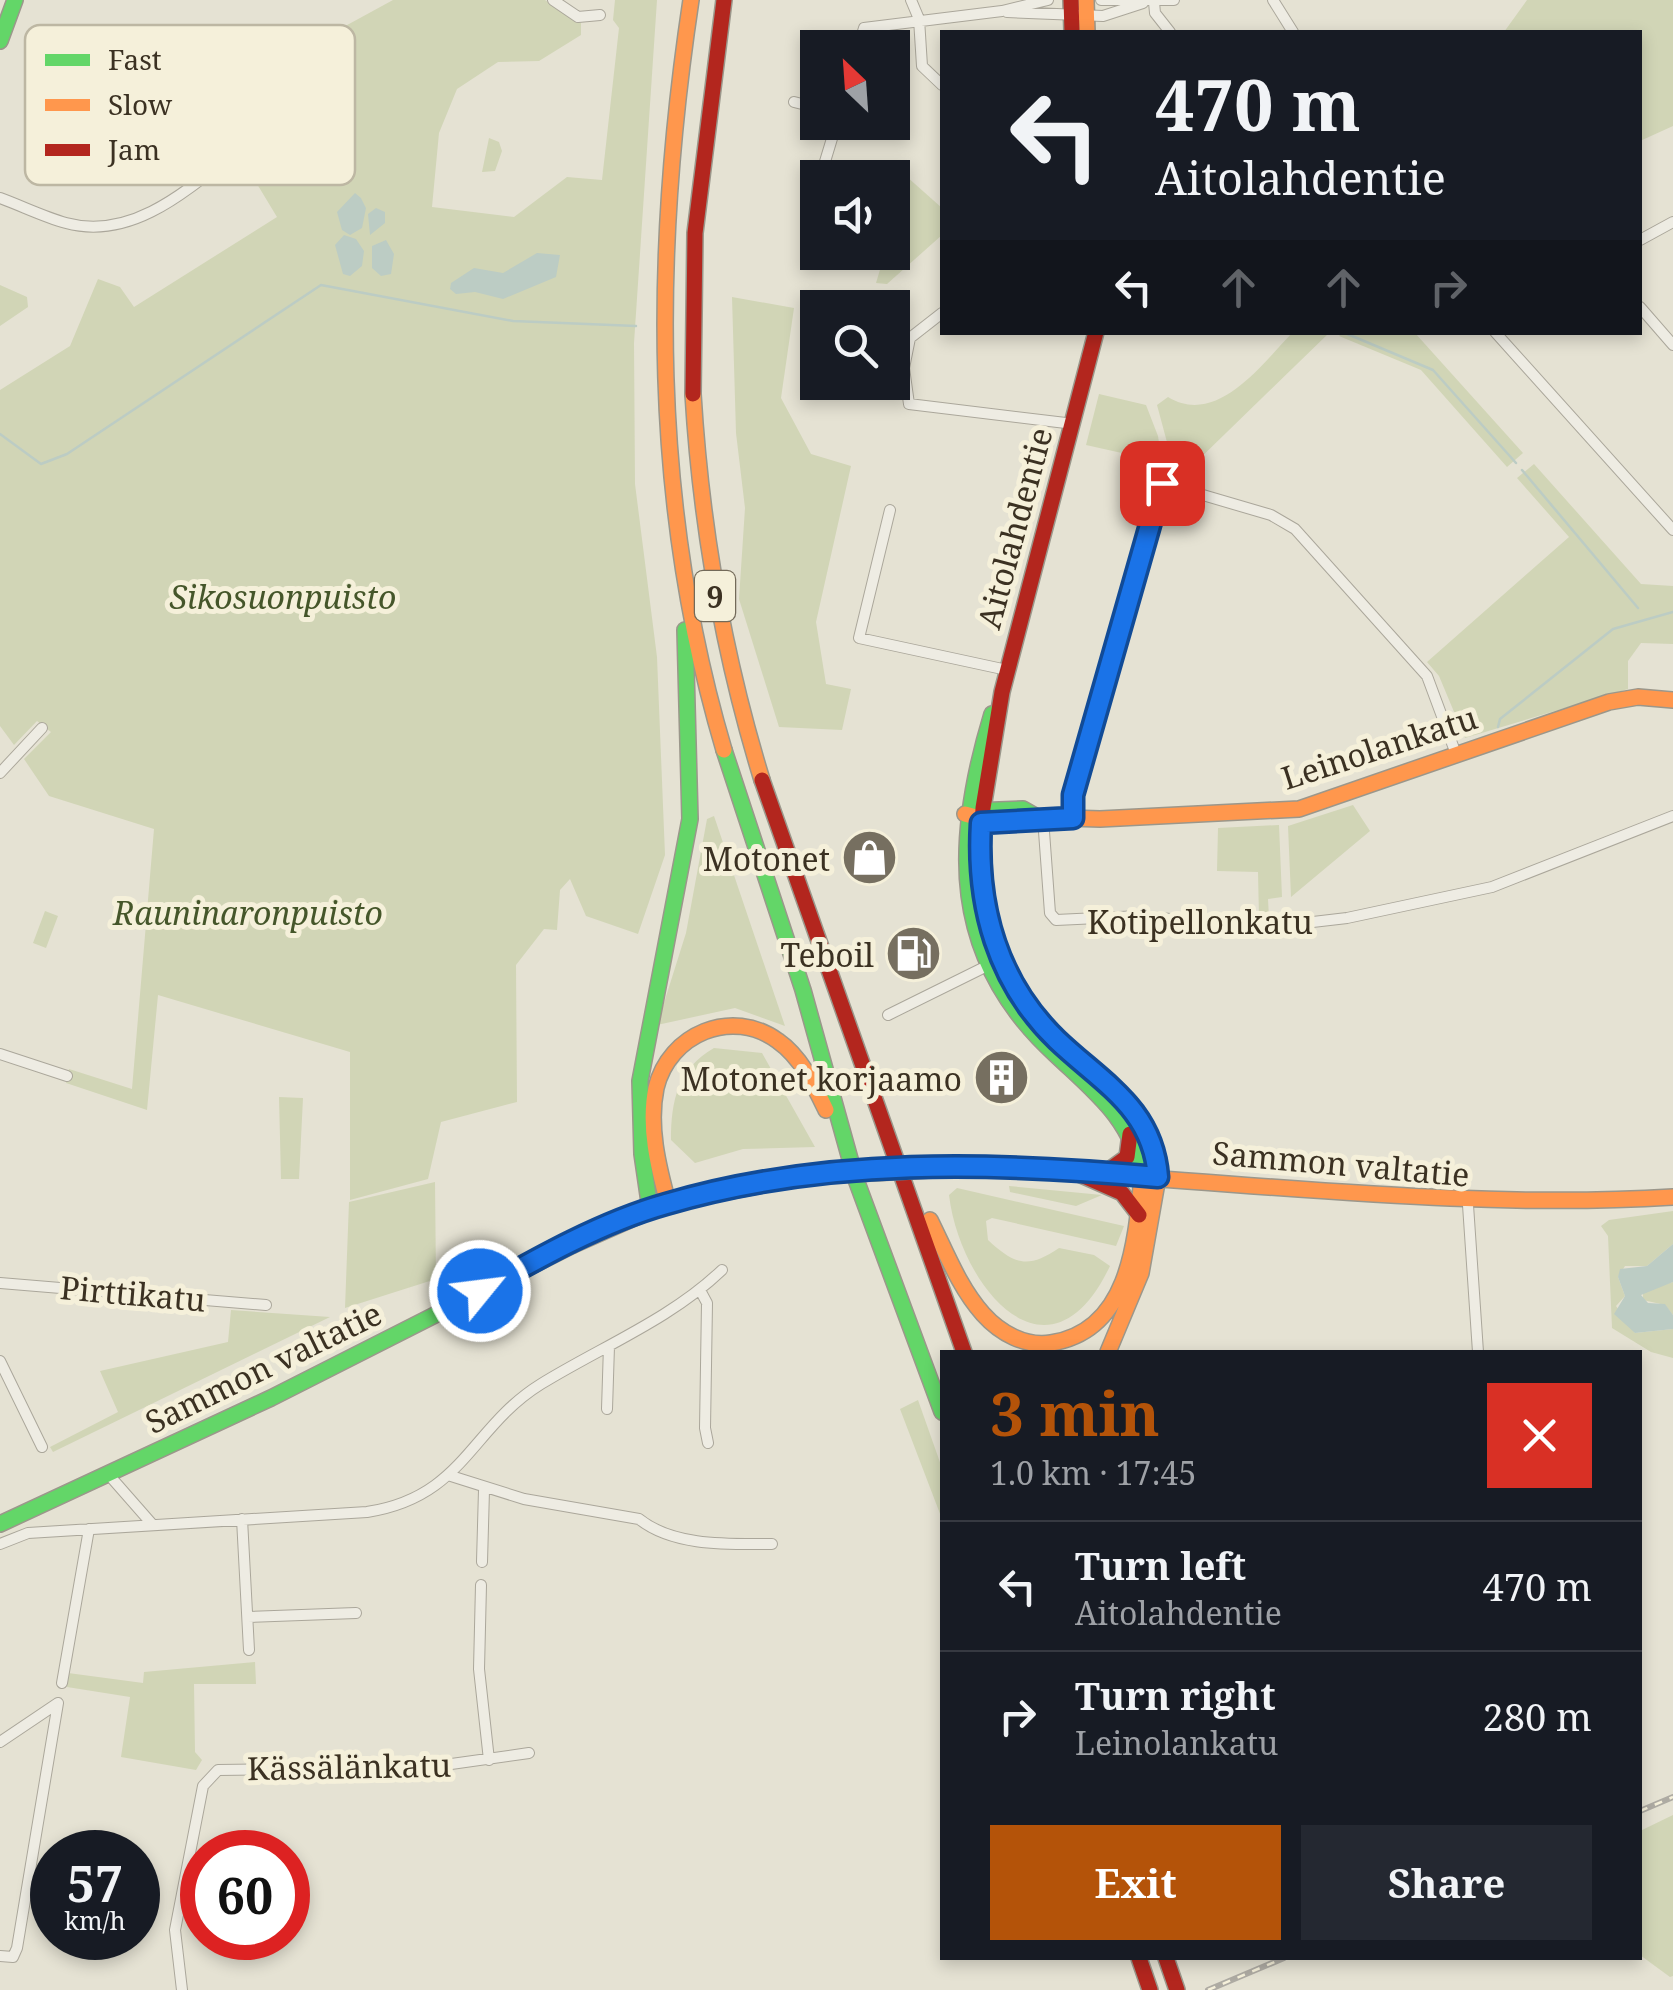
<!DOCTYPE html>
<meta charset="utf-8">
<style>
body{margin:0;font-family:"Noto Serif",serif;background:#242831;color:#f1f3f6;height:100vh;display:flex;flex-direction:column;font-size:38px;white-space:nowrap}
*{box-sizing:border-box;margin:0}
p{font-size:32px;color:#9ea1a6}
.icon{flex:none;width:55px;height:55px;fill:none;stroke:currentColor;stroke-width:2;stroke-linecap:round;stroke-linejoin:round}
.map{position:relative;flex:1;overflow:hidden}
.details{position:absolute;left:940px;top:1350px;width:702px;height:610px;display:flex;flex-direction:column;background:#171b24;border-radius:0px;box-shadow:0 5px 15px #0003}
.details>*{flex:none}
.banner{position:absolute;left:940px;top:30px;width:702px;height:305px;border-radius:0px;box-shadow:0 5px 15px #0003;background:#171b24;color:#f1f3f6;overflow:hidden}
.needle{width:65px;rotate:335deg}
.tools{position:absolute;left:800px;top:30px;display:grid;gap:20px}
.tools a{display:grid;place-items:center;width:110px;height:110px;border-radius:0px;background:#171b24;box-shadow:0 5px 15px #0003;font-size:50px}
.speed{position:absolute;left:30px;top:1830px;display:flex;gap:20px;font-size:50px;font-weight:700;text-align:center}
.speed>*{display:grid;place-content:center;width:130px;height:130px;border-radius:50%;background:#171b24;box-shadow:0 5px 15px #0003;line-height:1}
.speed small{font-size:25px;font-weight:400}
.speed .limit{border:15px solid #d22;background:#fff;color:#111}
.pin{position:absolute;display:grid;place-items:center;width:85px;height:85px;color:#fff;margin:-42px;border-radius:20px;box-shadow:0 5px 15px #0006}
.me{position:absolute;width:110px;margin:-55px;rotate:61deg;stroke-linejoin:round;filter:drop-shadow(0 0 8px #0008)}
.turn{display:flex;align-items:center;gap:35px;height:210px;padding:0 50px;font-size:45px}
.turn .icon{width:130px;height:130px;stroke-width:2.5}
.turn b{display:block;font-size:70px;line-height:85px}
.lanes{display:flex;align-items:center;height:95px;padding:0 50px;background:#0003;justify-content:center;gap:50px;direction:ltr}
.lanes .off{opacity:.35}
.round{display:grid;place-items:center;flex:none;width:105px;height:105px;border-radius:0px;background:#242831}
.summary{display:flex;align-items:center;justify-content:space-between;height:170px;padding:0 50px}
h1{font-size:60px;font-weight:700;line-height:75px;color:#b45309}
.button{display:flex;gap:20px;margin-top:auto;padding:20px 50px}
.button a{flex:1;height:115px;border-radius:0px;background:#b45309;color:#fff;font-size:40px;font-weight:700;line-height:115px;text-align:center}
.button a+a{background:#242831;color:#f1f3f6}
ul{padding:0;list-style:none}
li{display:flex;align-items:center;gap:30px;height:130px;padding:0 50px;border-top:2px solid #363941}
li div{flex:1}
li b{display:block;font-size:38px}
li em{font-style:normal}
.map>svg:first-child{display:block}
</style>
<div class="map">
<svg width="1673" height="1990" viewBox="0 0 1673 1990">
<rect width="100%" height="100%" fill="#e5e2d3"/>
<path fill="#d1d5b6" d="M393 0H545L581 23V35L539 61 498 62 457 89 439 133 432 207 514 217 567 177 602 180 619 28 613 20 615 0H657L634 343 635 484 657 657 665 855 638 934 586 916 570 879 560 890 557 930 544 929 516 965 517 1102 441 1122 428 1179 350 1200V1052L158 995 147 1110 66 1083 69 1069 132 1089 154 829 49 796 24 759 51 732 37 721 14 745 0 726V390L70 346 98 279 120 287 134 307 277 217 242 159 256 146 298 126 297 36H327Z
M1527 0H1673V126L1640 141V32H1504Z
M489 138 499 142 502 151 495 171 482 172Z
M906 176 942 208V235L887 284 876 283 885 253 892 252 893 225Z
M0 285 27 297 28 307 0 326Z
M732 297 794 308 781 398 811 454 851 466 816 622 826 684 851 689 842 730 779 727 739 599 745 508 736 433Z
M1343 332 1415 333 1523 453 1507 467 1421 370 1339 336Z
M1292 333H1329L1190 468 1183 474 1175 472 1157 405 1168 397C1217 427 1262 364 1292 333Z
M1099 394 1146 405 1158 436 1162 462 1086 445Z
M1534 464 1641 584 1673 586V644L1641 643 1628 661V689L1465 738 1439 676 1427 662 1569 537 1517 478Z
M1353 805 1370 831 1291 897 1288 826Z
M714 816 785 1026 735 1008 657 1025 686 933 707 819Z
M1279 825 1282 897 1268 899 1269 918H1259L1258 872 1217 871 1218 828Z
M45 911 58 916 46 948 33 943Z
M714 1048 762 1053 815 1147 743 1149 695 1163 671 1140C671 1100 678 1069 714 1048Z
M279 1097 303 1098 299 1179H281Z
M435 1182 436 1279 345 1308 349 1202Z
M1009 1186 1102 1195 1076 1206 1010 1192Z
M957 1188 1124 1226 1116 1246 992 1218 986 1221 988 1240C1015 1265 1028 1269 1059 1248L1094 1255 1110 1266C1049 1394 960 1287 949 1195Z
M1673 1211V1244L1647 1266H1625L1618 1277 1625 1296 1616 1306 1635 1333 1673 1329V1358L1651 1352 1612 1328 1608 1236 1601 1226 1609 1220Z
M1673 1282V1315L1665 1305 1643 1300V1291Z
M231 1310 330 1317 53 1452 50 1447 118 1412 100 1371 228 1342Z
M918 1400 942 1468V1519L900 1409Z
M255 1662 256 1684H194L195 1752 202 1760 196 1770 121 1757 130 1697 67 1687 68 1673 143 1683 144 1672Z
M1673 1815V1976L1670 1977 1640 1955V1831Z"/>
<path fill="#bcccc4" d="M355 193 361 198 366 208 362 228 350 235 342 230 337 212Z
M376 208 385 212V223L370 235 368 214Z
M344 235 356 239 364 251 362 266 350 276 343 274 335 245Z
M386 240 394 254 391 274 381 276 372 268V246Z
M537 253 560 255 556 277 503 299 475 292 456 294 450 289 451 283 474 268 503 273Z
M1673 1244V1282L1641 1295 1648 1303 1665 1304 1673 1315V1329L1635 1333 1614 1314 1625 1296 1618 1277 1620 1269 1647 1266Z"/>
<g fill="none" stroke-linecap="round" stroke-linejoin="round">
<path stroke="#bcccc4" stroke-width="2.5" d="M1345 333 1433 370 1516 463
M0 434 41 464 67 454 321 285 513 321 636 326
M1522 470 1638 608
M1498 727 1500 719 1613 629 1673 612"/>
<defs>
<path id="street" d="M553 0 578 17 600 15
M911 0 919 19
M1101 0H1174
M1273 0 1293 32
M1154 2 1155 13 1170 32
M1007 12 1103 16 1143 3
M919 19 922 66 942 85
M858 48 864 28 1002 11 1048 0
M794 102 818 108
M820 178 837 122
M0 198C22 206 44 217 66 223 136 242 194 184 245 144
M811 219 818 186
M1640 240 1673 222
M1640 307 1673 345
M942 313 910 338 904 368 909 404 1074 424
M1495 332 1673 530
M890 510 859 638 1007 670
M0 773 42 728
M1043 818 1050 913 1056 920 1140 916 1261 928 1347 918 1492 887 1673 816
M1073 819V795L1162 483 1271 515 1295 529 1427 676 1456 754
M888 1015 991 964
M0 1054 67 1076
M1468 1205 1478 1352
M0 1283 266 1305
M700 1290 707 1303 705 1428 708 1443
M0 1361 42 1447
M607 1409 609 1346
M109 1475 152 1524
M451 1476 524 1499 639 1519C674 1547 730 1544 772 1544
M242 1519 249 1650
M0 1544 28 1533 367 1512C464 1497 470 1428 541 1384 601 1347 671 1319 722 1270
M482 1562 484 1490
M481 1585 479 1669 489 1760
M248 1617 356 1613
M62 1683 89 1529
M0 1742 58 1703
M0 1956 13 1957 17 1948 58 1703
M182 1990 175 1930 203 1786 218 1770 430 1767 529 1753"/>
<path id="fast" d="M0 41 15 0
M992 714C953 842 949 957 1055 1054 1095 1092 1132 1119 1142 1176
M724 750 803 990 855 1177 942 1412
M974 811 1023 809 1037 817
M1017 991 1056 1039 1130 1102 1146 1130 1158 1177
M650 1209 642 1154 640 1081 690 819 685 630
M0 1524 271 1398 573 1245"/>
<path id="slow" d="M691 0C653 252 651 504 724 750
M1086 0 1087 32
M693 394C701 527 723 653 762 780
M965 814 1001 824 1037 817 1100 819 1299 809 1609 702 1638 697 1673 700
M947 1168C1190 1173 1430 1212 1673 1197
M668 1203C658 1166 648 1126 656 1088 669 1034 732 1007 778 1041 801 1057 814 1085 826 1110
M930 1220C946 1252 959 1287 983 1314 1000 1333 1025 1347 1051 1343 1130 1331 1136 1241 1142 1176
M1108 1352 1141 1273 1158 1177"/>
<path id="jam" d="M1071 0 1072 32
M693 394 695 233 724 0
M762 780 964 1352
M1017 991 990 930 980 869 983 808 1002 692 1096 332
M1072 1171 1122 1193 1139 1215
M1105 1173 1127 1157 1130 1134
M573 1245 668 1203 813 1175
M1139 1958 1150 1990
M1166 1958 1177 1990"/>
</defs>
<use href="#street" stroke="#aba79b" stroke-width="12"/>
<use href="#fast" stroke="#9b978b" stroke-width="18"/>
<use href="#slow" stroke="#9b978b" stroke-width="18"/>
<use href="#jam" stroke="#9b978b" stroke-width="18"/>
<use href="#street" stroke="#eeece3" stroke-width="10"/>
<use href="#fast" stroke="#63d668" stroke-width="15"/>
<use href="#slow" stroke="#ff974d" stroke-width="15"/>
<use href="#jam" stroke="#b3261e" stroke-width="15"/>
<defs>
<path id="rail" d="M1640 1811 1673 1797
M1208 1990 1284 1958"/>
</defs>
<use href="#rail" stroke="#aeaba3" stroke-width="6"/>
<use href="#rail" stroke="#f5f0da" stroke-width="2.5" stroke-dasharray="8" stroke-linecap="butt"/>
<defs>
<path id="jam-bridge" d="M813 1175 947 1168"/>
</defs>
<use href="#jam-bridge" stroke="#918d82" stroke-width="20" stroke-linecap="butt"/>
<use href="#jam-bridge" stroke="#b3261e" stroke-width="18"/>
</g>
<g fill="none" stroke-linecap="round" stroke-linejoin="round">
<defs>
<path id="route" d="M480 1291C538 1258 602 1222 666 1204 825 1157 995 1162 1158 1177 1153 1108 1102 1083 1057 1040 997 982 976 905 981 823L1073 818V795L1162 483"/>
</defs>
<use href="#route" stroke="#114b97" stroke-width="25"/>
<use href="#route" stroke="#1a73e8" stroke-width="18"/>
</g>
<defs>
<symbol id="shop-disc" viewBox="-11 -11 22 22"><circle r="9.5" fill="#766f60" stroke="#f5f0da"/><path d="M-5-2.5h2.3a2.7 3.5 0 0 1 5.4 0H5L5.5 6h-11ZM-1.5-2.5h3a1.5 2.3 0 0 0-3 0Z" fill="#fff"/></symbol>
<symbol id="fuel-disc" viewBox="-11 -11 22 22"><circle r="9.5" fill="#766f60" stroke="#f5f0da"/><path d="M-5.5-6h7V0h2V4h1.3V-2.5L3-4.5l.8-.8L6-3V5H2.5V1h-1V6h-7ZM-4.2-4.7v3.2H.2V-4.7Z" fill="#fff"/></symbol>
<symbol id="building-disc" viewBox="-11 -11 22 22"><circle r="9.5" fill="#766f60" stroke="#f5f0da"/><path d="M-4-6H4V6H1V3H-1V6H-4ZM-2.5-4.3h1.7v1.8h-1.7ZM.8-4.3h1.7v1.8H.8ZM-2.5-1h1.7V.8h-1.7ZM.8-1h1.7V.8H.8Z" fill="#fff"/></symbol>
</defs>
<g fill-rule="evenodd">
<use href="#shop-disc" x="838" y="826" width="63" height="63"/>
<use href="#fuel-disc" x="882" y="922" width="63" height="63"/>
<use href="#building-disc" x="970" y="1046" width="63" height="63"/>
</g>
<g text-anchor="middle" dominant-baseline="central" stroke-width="10" stroke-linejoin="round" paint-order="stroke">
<rect fill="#f5f0da" stroke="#736a59" stroke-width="2.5" x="695" y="571" width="40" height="50" rx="8"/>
<g font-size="30" font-weight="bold" fill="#3b3122">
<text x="715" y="596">9</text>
</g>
<g font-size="32" fill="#3b3122" stroke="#f5f0da">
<text transform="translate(1014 528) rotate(-75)">Aitolahdentie</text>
<text transform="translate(1379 747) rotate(-18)">Leinolankatu</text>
<text x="1200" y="921">Kotipellonkatu</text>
<text transform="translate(1341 1163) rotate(5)">Sammon valtatie</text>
<text transform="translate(133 1293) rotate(5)">Pirttikatu</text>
<text transform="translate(263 1367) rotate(-26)">Sammon valtatie</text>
<text transform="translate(349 1766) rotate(-1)">Kässälänkatu</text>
</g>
<g font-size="32" font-style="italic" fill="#45562a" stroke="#f5f0da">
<text x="283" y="596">Sikosuonpuisto</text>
<text x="248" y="912">Rauninaronpuisto</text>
</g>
<g font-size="32" fill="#3b3122" stroke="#f5f0da" text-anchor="end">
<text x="830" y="858">Motonet</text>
<text x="874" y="954">Teboil</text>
<text x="962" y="1078">Motonet korjaamo</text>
</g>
</g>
<rect x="25" y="25" width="330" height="160" rx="15" fill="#f5f0da" stroke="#bdb7a3" stroke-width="2.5"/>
<rect x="45" y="54" width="45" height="12" fill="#63d668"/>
<rect x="45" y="99" width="45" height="12" fill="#ff974d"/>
<rect x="45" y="144" width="45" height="12" fill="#b3261e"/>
<g font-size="28" fill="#3b3122">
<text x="108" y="70">Fast</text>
<text x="108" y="115">Slow</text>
<text x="108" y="160">Jam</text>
</g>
</svg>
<div class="tools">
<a><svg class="needle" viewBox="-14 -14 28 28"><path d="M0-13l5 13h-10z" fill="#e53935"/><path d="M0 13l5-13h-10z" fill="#9ea1a6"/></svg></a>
<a><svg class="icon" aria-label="sound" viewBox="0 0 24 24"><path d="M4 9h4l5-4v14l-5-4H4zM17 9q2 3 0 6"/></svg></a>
<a><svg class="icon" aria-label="search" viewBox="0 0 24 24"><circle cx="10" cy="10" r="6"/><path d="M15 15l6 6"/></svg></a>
</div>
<div class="speed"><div>57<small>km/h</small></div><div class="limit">60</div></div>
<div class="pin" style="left:1162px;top:483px;background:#d93025"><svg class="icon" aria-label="arrive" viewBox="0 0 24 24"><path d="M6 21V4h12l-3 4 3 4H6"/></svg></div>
<svg class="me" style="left:480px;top:1291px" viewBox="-20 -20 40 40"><circle r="17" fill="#1a73e8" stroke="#fff" stroke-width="3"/><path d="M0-11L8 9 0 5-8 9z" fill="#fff"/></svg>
<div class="banner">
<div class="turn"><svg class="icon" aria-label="left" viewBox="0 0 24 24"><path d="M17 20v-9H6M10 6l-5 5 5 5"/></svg><div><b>470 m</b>Aitolahdentie</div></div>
<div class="lanes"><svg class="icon" aria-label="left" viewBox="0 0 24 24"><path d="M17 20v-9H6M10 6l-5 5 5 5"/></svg><svg class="icon off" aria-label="ahead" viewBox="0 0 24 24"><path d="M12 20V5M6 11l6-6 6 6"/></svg><svg class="icon off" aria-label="ahead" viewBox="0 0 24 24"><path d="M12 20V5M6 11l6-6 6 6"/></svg><svg class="icon off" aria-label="right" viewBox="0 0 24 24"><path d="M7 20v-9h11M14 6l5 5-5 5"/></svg></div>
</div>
<section class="details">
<div class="summary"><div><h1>3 min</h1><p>1.0 km · 17:45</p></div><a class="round" style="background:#d93025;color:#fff"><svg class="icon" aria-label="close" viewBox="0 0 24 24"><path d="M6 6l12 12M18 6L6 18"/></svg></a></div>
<ul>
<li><svg class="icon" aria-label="left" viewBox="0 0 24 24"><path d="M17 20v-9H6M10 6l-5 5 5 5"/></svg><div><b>Turn left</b><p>Aitolahdentie</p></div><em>470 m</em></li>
<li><svg class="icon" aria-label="right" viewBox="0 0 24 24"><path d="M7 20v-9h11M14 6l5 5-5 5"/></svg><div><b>Turn right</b><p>Leinolankatu</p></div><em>280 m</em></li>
</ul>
<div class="button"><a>Exit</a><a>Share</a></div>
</section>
</div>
